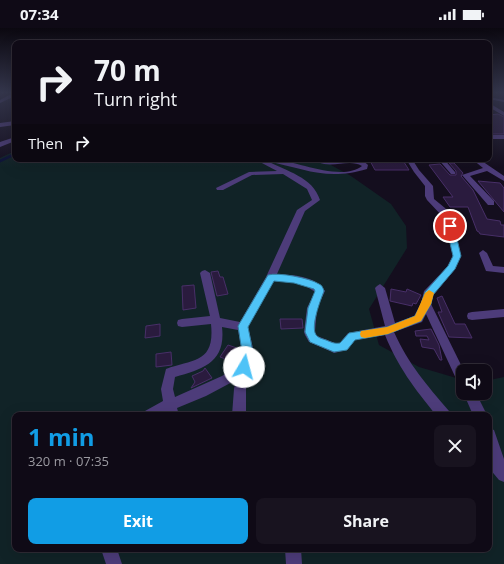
<!DOCTYPE html>
<meta charset="utf-8">
<style>
body{margin:0;font-family:"Open Sans",sans-serif;background:#18131f;color:#f1f3f6;height:100vh;display:flex;flex-direction:column;font-size:15px;white-space:nowrap}
*{box-sizing:border-box;margin:0}
p{font-size:13px;color:#9b9aa1}
.icon{flex:none;width:22px;height:22px;fill:none;stroke:currentColor;stroke-width:2;stroke-linecap:round;stroke-linejoin:round}
.map{position:relative;flex:1;overflow:hidden}
.drawer{position:absolute;left:12px;top:384px;width:480px;height:140px;display:flex;flex-direction:column;background:#0f0a16;border-radius:8px;box-shadow:0 4px 16px #0002,0 0 0 1px #2f2b35}
.drawer>*{flex:none}
.hud{position:absolute;left:12px;top:12px;width:480px;height:122px;border-radius:8px;box-shadow:0 4px 16px #0002,0 0 0 1px #2f2b35;background:#0f0a16;color:#f1f3f6;overflow:hidden}
.buttons{position:absolute;left:456px;top:336px;display:grid;gap:8px}
.buttons a{display:grid;place-items:center;width:36px;height:36px;border-radius:8px;background:#0f0a16;box-shadow:0 4px 16px #0002,0 0 0 1px #2f2b35;font-size:20px}
.pin{position:absolute;display:grid;place-items:center;width:34px;height:34px;color:#fff;margin:-17px;border:2px solid #fff;border-radius:50%;box-shadow:0 1px 4px #0007}
.me{position:absolute;width:44px;margin:-22px;rotate:8deg;stroke-linejoin:round;filter:drop-shadow(0 0 3px #0008)}
.turn{display:flex;align-items:center;gap:14px;height:84px;padding:0 16px;font-size:18px}
.turn .icon{width:52px;height:52px;stroke-width:2.5}
.turn b{display:block;font-size:28px;line-height:34px}
.then{display:flex;align-items:center;height:38px;padding:0 16px;background:#0003;gap:8px;font-size:15px}
.round{display:grid;place-items:center;flex:none;width:42px;height:42px;border-radius:8px;background:#18131f}
.headline{display:flex;align-items:center;justify-content:space-between;height:68px;padding:0 16px}
h1{font-size:24px;font-weight:700;line-height:30px;color:#119de5}
.button{display:flex;gap:8px;margin-top:auto;padding:8px 16px}
.button a{flex:1;height:46px;border-radius:8px;background:#119de5;color:#fff;font-size:16px;font-weight:700;line-height:46px;text-align:center}
.button a+a{background:#18131f;color:#f1f3f6}
.status{display:flex;justify-content:space-between;align-items:center;height:28px;padding:0 20px;background:#0f0a16;direction:ltr}
.status svg{height:11px;fill:currentColor}
.map>svg:first-child{display:block}
</style>
<div class="status"><b>07:34</b><svg viewBox="0 0 49 12"><path d="M0 12V9h3v3zM5 12V6h3v6zM10 12V3h3v9zM15 12V0h3v12zM26 1h20v11H26zM47 4h2v5h-2z"/></svg></div>
<div class="map">
<svg width="504" height="536" viewBox="0 0 504 536">
<rect width="100%" height="100%" fill="#140e1e"/>
<path fill="#112327" fill-rule="evenodd" d="M15 123V131H320L351 148 391 176 406 198 407 220 369 281 379 317 419 339 463 352V365H485V353L504 349V536H0V130ZM15 387H489V521H15Z"/>
<g fill="none" stroke-linecap="round" stroke-linejoin="round">
<path stroke="#0c1238" stroke-width="2.5" d="M0 133 15 126"/>
</g>
<path fill="#2a1b3e" stroke="#482f68" d="M498 86 504 89V106H489V87Z
M369 131H402L409 142H375Z
M449 135H454L463 145 461 148 473 162 487 191 500 193 501 197H504V209L480 206 479 204 477 203 468 179H450L443 169H453L429 137 440 136 450 147H456V143Z
M478 153 500 155 504 160V184Z
M218 243 220 249H223L228 266 217 268 211 244Z
M194 257 196 280 183 282 182 258Z
M391 261 406 264 407 261 421 267 416 276 413 275 412 278 390 273Z
M442 268 455 296H465L472 310 449 309 438 284H442L437 270Z
M280 291H302L303 300 281 301Z
M160 296V308L145 310 146 298Z
M431 301 439 317 442 332H440L434 321 422 319 420 311 429 312 427 308H416L415 303Z
M228 317 240 321V325L237 331 230 329 228 332 220 329Z
M171 324 172 337 156 339V326Z
M205 340 212 350 191 360 195 354 192 348 203 343Z"/>
<g fill="none" stroke-linecap="round" stroke-linejoin="round">
<path fill="#4d3c7a" fill-rule="evenodd" d="M13 65H15V68L0 75V72Z
M489 69 504 72V74L489 71Z
M489 75 504 84V88L489 79Z
M15 93V97L0 99V95Z
M489 107H504V111H489Z
M15 109V113L0 119V114Z
M261 131C265 131 270 131 274 131 296 133 342 154 362 138 349 130 333 141 318 134V132L326 131 325 133C339 137 356 125 368 137L367 141C327 153 305 141 267 133 286 143 313 149 320 172L305 183 277 246C293 247 316 248 325 263L317 280 315 304 317 308 335 315H340L348 305 385 298 375 260 377 258 380 256 385 260 395 295 414 288 421 276 424 263 448 238 453 228 444 190 427 172 425 168V158L414 144 406 131H412L419 142 433 158 434 171 445 180 452 190 461 228 455 241 433 267 431 276 464 343H463V358L459 357 426 286 422 294 394 304C409 337 426 356 449 383L451 387H436C414 360 398 339 385 307L355 312 347 322 334 325 330 323 309 314 305 307 304 304 307 280 315 264 303 256 274 253 248 299 254 324 246 361V387H232L234 361 236 352 206 368 177 380 179 387H165V386L143 387 145 383 163 373 161 361 166 341C194 331 215 335 211 296L182 299 178 298 177 295 178 292 182 291 210 288 200 245 202 243 205 242 210 245 220 290 240 294 266 249 297 182 312 172 307 161 283 146 252 147 223 162H217L216 160 249 144 277 143 260 134 259 133ZM222 299 238 302 242 324 240 336 222 348 175 369 173 361 175 349C204 341 226 334 222 299Z
M438 131H444L455 144V146H451Z
M472 131H479L504 148V153L487 143 470 148 494 173V177H488L462 147 483 140Z
M483 222 487 225 493 238 504 239V245L486 243 479 225Z
M504 281V289L472 292 468 291 467 288 468 285 472 284Z
M463 364 476 365 487 387H473Z
M489 400 494 402 504 431V454L499 452 489 440Z
M101 521H117L122 536H106Z
M285 521H301L302 536H286Z"/>
</g>
<linearGradient id="sky" x2="0" y2="1"><stop stop-color="#0b0810"/><stop offset="0.46" stop-color="#34364c"/><stop offset="1" stop-color="#34364c" stop-opacity="0"/></linearGradient>
<rect width="504" height="140" fill="url(#sky)"/>
<path fill="#4fc3f7" stroke="#337fa1" d="M450 195 454 198 461 228 455 241 433 267 431 276 421 293 388 306 355 312 347 322 334 324 310 314 305 304 308 280 315 263 314 261 294 255 274 253 248 299 253 324 248 342 244 344 240 342 239 339 242 324 238 298 268 247C278 244 310 250 319 256 322 257 323 260 324 263 321 271 309 301 317 308 319 310 323 311 326 312 331 314 334 316 340 315L349 305 387 299 415 288 421 276 425 264 448 238 453 228 446 198Z"/>
<path fill="#f59e0b" d="M429 262 434 265 431 276 421 293 388 306 365 310 361 309 360 306 361 303 387 299 415 288 425 265Z"/>
</svg>
<div class="buttons">
<a><svg class="icon" aria-label="sound" viewBox="0 0 24 24"><path d="M4 9h4l5-4v14l-5-4H4zM17 9q2 3 0 6"/></svg></a>
</div>
<div class="pin" style="left:450px;top:198px;background:#d93025"><svg class="icon" aria-label="arrive" viewBox="0 0 24 24"><path d="M6 21V4h12l-3 4 3 4H6"/></svg></div>
<svg class="me" style="left:244px;top:339px" viewBox="-20 -20 40 40"><circle r="19" fill="#fff"/><path d="M0-13L10 11 0 6-10 11z" fill="#4fc3f7"/></svg>
<div class="hud">
<div class="turn"><svg class="icon" aria-label="right" viewBox="0 0 24 24"><path d="M7 20v-9h11M14 6l5 5-5 5"/></svg><div><b>70 m</b>Turn right</div></div>
<div class="then">Then<svg class="icon" aria-label="right" viewBox="0 0 24 24"><path d="M7 20v-9h11M14 6l5 5-5 5"/></svg></div>
</div>
<section class="drawer">
<div class="headline"><div><h1>1 min</h1><p>320 m · 07:35</p></div><a class="round"><svg class="icon" aria-label="close" viewBox="0 0 24 24"><path d="M6 6l12 12M18 6L6 18"/></svg></a></div>
<div class="button"><a>Exit</a><a>Share</a></div>
</section>
</div>
